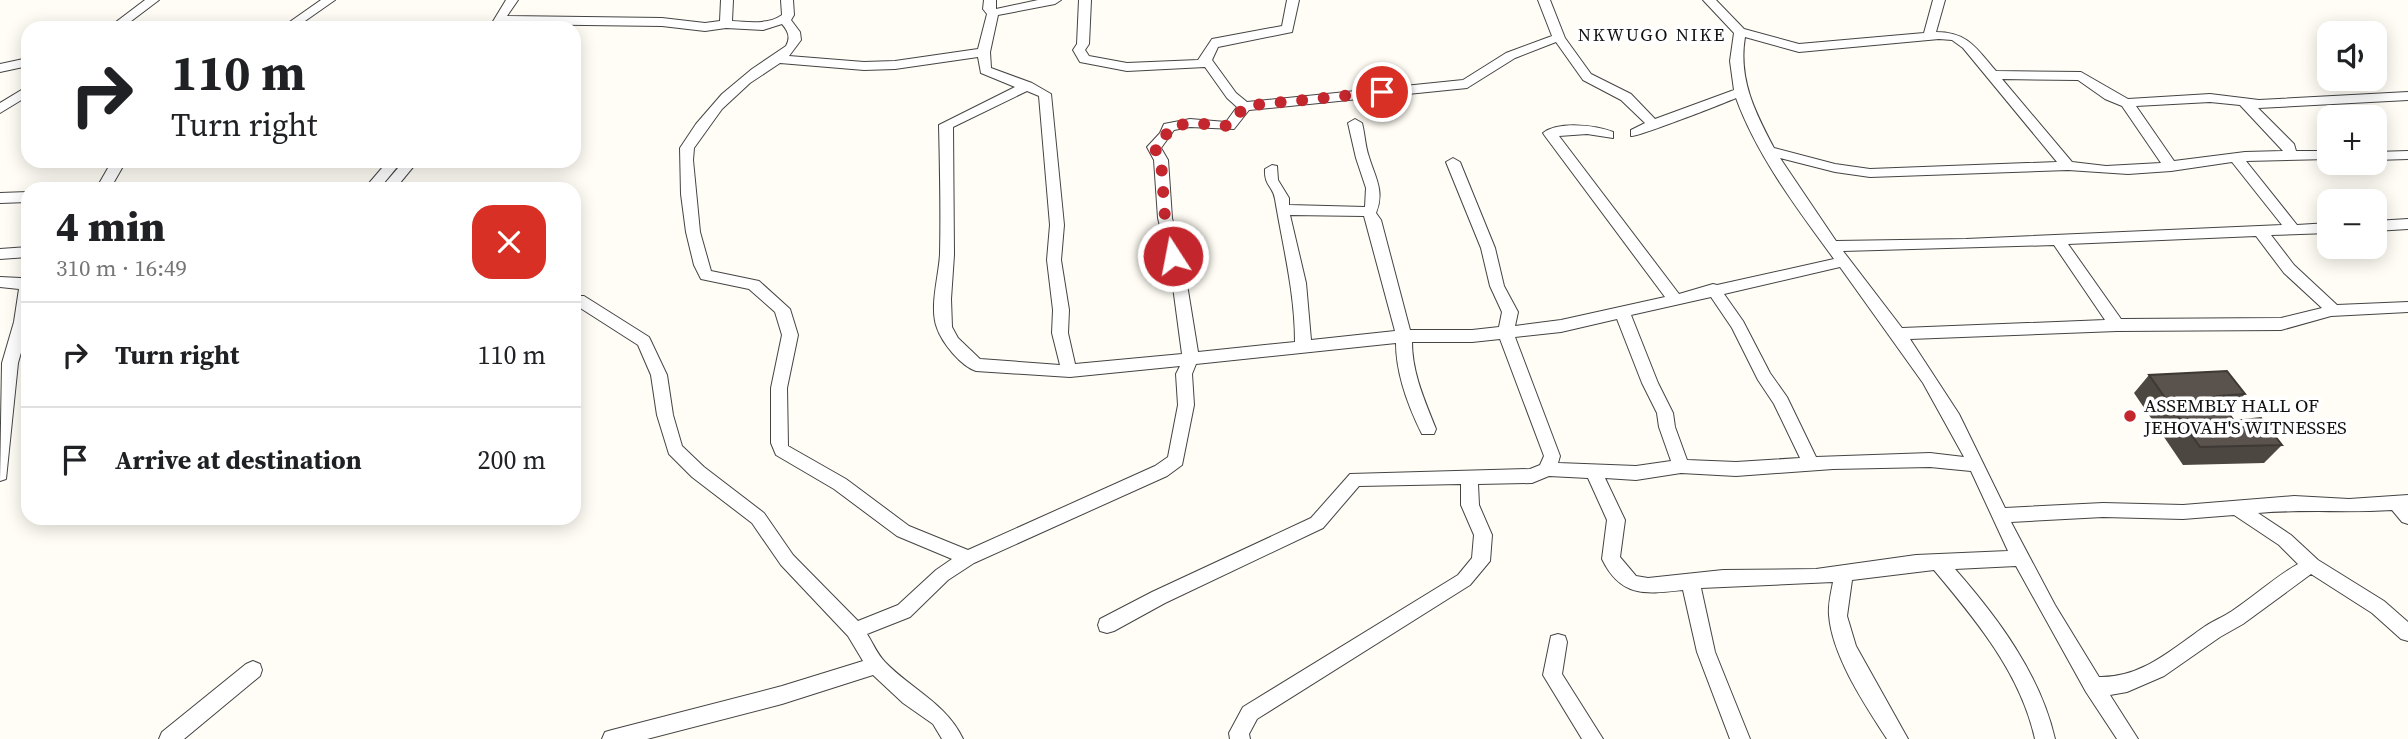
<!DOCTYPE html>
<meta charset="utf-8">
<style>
body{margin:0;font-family:"Source Serif 4",serif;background:#f2f2f2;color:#202124;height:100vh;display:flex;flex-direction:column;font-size:26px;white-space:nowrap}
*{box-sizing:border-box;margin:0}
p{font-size:23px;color:#757577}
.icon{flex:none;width:38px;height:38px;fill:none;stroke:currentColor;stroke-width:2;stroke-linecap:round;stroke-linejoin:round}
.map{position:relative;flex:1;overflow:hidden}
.sheet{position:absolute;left:21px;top:182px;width:560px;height:343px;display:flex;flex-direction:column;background:#fff;border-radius:21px;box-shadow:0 4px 18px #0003}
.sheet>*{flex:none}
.guide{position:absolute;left:21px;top:21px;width:560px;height:147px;border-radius:21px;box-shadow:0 4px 18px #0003;background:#fff;color:#202124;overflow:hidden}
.fabs{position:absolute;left:2317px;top:21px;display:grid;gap:14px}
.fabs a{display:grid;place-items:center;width:70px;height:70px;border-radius:14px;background:#fff;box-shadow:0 4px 18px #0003;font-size:35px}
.pin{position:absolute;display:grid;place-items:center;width:60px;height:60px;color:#fff;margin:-30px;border:4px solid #fff;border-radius:50%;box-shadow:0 2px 7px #0007}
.me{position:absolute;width:77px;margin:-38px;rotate:349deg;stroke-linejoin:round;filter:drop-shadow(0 0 5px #0008)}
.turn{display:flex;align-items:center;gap:24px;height:147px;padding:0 35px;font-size:32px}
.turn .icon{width:91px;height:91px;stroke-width:2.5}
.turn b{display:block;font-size:49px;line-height:60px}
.round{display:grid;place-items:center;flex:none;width:74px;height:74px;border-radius:21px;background:#f2f2f2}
.summary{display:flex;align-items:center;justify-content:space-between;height:119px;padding:0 35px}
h1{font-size:42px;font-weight:800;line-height:52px}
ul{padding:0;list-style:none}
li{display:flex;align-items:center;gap:21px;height:105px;padding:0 35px;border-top:2px solid #e0e0e0}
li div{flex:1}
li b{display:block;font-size:26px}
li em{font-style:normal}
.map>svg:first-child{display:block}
</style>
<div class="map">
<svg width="2408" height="739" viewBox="0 0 2408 739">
<rect width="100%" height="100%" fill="#fffdf5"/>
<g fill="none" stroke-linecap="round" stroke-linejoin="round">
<defs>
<path id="minor" d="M145 0H159L122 28H108Z
M321 0H335L295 28H281Z
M506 0H518L507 16 662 18 705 23 720 21 721 0H733L732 21C749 22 768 25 782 15L781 0H793L794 15 791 20 800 32 801 40 789 56 864 62 895 61 978 49 987 14 983 9 984 0H996V9L1038 0H1061L1055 4 998 15 990 52 991 68 1032 83 1051 94 1064 225 1061 260 1069 310 1068 333 1075 364 1182 354 1171 272 1158 218 1154 160 1147 147 1160 133 1164 124 1190 119 1226 122 1237 107 1227 98 1205 67 1127 71 1080 62 1073 50 1077 44 1079 0H1091L1089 44 1085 50 1089 56 1127 63 1198 60 1212 39 1282 26 1287 0H1299L1292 32 1218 47 1212 60 1236 93 1247 102 1463 80 1506 53 1552 36 1538 0H1550L1565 38 1591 74 1631 94 1655 119 1734 90 1730 61 1734 33 1703 0H1716L1744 29 1799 44 1924 33 1933 0H1945L1936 32C1968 32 1977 49 1996 71L2081 72 2128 99 2210 94 2259 100 2408 92V100L2258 108 2294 144 2296 151H2329V159L2246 161 2297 225 2329 223V233L2271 235 2294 265 2337 305 2408 302V312L2331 316 2281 330 2117 331 1910 339 1959 414 2005 508 2103 503 2183 505 2294 496 2349 499 2408 495V524L2402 522 2392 510C2347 513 2303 509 2258 513L2291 535 2318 560 2384 601 2408 622V641L2401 639 2372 613 2311 574 2243 624 2220 637 2164 676 2127 692 2110 695 2138 739H2117L2086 692 2016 566 1955 569C1998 618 2040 674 2055 739H2035C2021 674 1976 620 1934 570L1852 580 1847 616 1856 646 1908 739H1887C1865 705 1832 656 1829 615 1828 604 1831 593 1833 582L1701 588 1715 652 1750 739H1730L1697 652 1683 590C1646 594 1621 598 1602 559L1607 520 1588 478 1549 476 1532 483 1478 484 1479 505 1492 535 1490 561 1470 585 1257 719 1249 734 1250 739H1230L1229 733 1243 707 1458 575 1472 558 1474 535 1461 505V484L1359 486 1323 528 1165 603 1114 631 1107 633 1100 631 1098 625 1100 619 1152 592 1311 518 1350 474 1530 469 1540 465 1544 456 1500 339 1472 342H1412C1412 373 1425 401 1436 429L1434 434H1422C1408 406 1396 373 1396 343L1196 364 1192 374 1194 405 1182 465 1167 476 974 563 948 580 910 617 867 634C873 643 877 654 885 662 911 689 947 704 963 739H942L933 724 903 703 873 675 782 704 647 739H602L605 732 612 730 782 686 863 661 848 636 781 565 752 523 692 477 669 454 657 415 651 375 638 345 574 304V296H584L649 337 667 375 673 415 682 446 704 467 764 513 793 555 858 621 898 605 936 570 952 559 897 536 834 489 776 455 771 443V388L782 335 775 312 749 289 701 279 694 265 686 232 681 194 680 148 696 124 722 94 752 69 786 46C791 37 788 31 782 24L763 30 726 28 705 31 662 26 502 24 499 28H489ZM1745 37 1799 52 1939 39 1952 40 1963 48 2057 162 1870 169 1835 164 1774 148C1755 112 1738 79 1745 37ZM1556 42 1583 80 1621 100 1645 123 1631 130V136C1638 137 1722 104 1736 98 1757 156 1798 210 1834 259L1717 285 1713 284 1679 294 1559 136 1587 134 1613 138V132C1596 125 1558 121 1543 133L1545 136 1665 297 1561 320 1515 326 1518 312 1504 286 1495 248 1460 162 1453 158 1446 162 1481 248 1490 286 1502 312 1499 327 1472 330H1410L1381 220 1376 213C1385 191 1375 177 1369 157 1365 146 1365 134 1362 123L1355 119 1348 123 1356 158 1366 188 1365 207 1289 205V198L1278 180 1277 166 1272 165 1265 169C1264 186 1273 186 1275 199 1283 247 1295 293 1295 342L1198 352 1185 272 1172 218 1168 160 1161 148 1174 130 1190 127 1234 129 1249 110 1467 88 1515 58ZM978 57 981 73 1015 87 939 125C940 168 941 211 940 254 939 276 929 307 937 328 942 343 961 366 976 371L1070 377 1180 366 1176 374 1178 405 1168 457 1155 466 968 550 909 526 846 479 788 446 787 388 798 335 790 309 759 281 711 271 700 232 693 160 694 148 722 109 750 83 780 63 864 70 895 69ZM2002 79 2078 80 2105 99 2122 106 2161 163 2106 166 2072 162ZM1027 91 1039 96 1050 225 1047 260 1053 310 1052 333 1060 365 980 359 958 338 952 327 951 299 954 255 953 127ZM2210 102 2240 105 2283 151 2245 152 2174 161 2136 106ZM1780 158 1835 172 1870 177 2068 170 2128 174 2171 171 2232 162 2282 225 1966 239 1836 241ZM1290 215 1364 216 1395 331 1311 340 1306 283ZM2256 236 2284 273 2322 308 2281 318 2121 319 2068 244ZM2054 245 2105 320 1902 328 1843 251ZM1840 267 1923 383 1964 457 1930 453 1816 457 1787 397 1770 373 1743 321 1724 294ZM1711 297 1732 328 1758 380 1774 404 1800 458 1736 462 1687 460 1675 427 1673 413 1658 383 1631 315ZM1617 319 1642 383 1657 413 1659 427 1671 461 1636 466 1558 463 1560 456 1515 337 1561 332ZM1930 467 1971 471 2008 551 1916 555 1816 569 1723 570 1648 578 1636 576 1620 557 1625 520 1605 478 1636 480 1681 473 1736 476 1833 469ZM2234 515 2279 545 2298 564C2275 577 2255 596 2232 611 2223 617 2213 621 2204 627 2171 650 2141 678 2099 677L2055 605 2011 522 2103 517 2183 519Z
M28 58V66L0 72V64Z
M28 86V96L0 113V103Z
M2408 151V159L2375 160V152Z
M112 161H126L110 189H96Z
M388 161H402L379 189H364Z
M404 161H418L395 189H380Z
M28 192V202L0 203V193Z
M2408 219V229L2375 231V221Z
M28 247V257L0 259V249Z
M28 273V328L18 363 6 479 0 481 2 363 14 322 19 289 0 287V277L21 278Z
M1558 634 1565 636 1567 642 1562 674 1603 739H1582L1543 675 1551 636Z
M253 661 260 664 262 670 260 676 184 739H159L162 732 246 664Z"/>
</defs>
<use href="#minor" stroke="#444" stroke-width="2"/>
<use href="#minor" fill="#fff" fill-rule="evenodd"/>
</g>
<path fill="#4d4742" d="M2149 375 2245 394 2228 412 2234 421 2282 445 2264 463 2183 465 2134 393Z"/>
<path fill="#5a524d" stroke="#3f3936" stroke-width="2" d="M2227 371 2245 394 2217 396 2234 421 2261 418 2282 445 2200 447 2149 375Z"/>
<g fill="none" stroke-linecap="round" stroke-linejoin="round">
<path stroke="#c4262e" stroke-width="12" stroke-dasharray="0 21.6" d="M1173 256 1165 218 1161 160 1154 147 1166 135 1169 127 1190 123 1229 126 1245 106 1382 92"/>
</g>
<circle fill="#c4262e" stroke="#fff" stroke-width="2.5" cx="2130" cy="416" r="7"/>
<g text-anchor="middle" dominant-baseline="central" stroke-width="7" stroke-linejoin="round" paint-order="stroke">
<g font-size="18" letter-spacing="2" fill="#111" stroke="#fff">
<text x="1652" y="34">NKWUGO NIKE</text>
</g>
<g font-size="19" fill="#111" stroke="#fff" text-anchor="start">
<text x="2144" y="405">ASSEMBLY HALL OF<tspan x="2144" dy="22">JEHOVAH'S WITNESSES</tspan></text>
</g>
</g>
</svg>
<div class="fabs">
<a><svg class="icon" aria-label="sound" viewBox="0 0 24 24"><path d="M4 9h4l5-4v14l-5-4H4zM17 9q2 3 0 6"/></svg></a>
<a>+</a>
<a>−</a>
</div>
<div class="pin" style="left:1382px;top:92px;background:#d93025"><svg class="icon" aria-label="arrive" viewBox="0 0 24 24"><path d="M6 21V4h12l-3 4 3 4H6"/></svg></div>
<svg class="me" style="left:1173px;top:256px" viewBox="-20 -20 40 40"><circle r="17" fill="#c4262e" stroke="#fff" stroke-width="3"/><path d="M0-11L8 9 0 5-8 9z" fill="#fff"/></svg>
<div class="guide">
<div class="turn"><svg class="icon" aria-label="right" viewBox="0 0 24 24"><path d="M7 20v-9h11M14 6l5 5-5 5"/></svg><div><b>110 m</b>Turn right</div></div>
</div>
<section class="sheet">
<div class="summary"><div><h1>4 min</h1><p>310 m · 16:49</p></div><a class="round" style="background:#d93025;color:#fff"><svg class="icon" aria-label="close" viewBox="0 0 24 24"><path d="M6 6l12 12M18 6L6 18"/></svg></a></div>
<ul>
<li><svg class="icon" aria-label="right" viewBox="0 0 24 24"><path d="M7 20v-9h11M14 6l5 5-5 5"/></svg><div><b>Turn right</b></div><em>110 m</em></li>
<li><svg class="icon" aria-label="arrive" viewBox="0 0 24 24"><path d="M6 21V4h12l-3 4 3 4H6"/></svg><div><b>Arrive at destination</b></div><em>200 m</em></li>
</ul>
</section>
</div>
